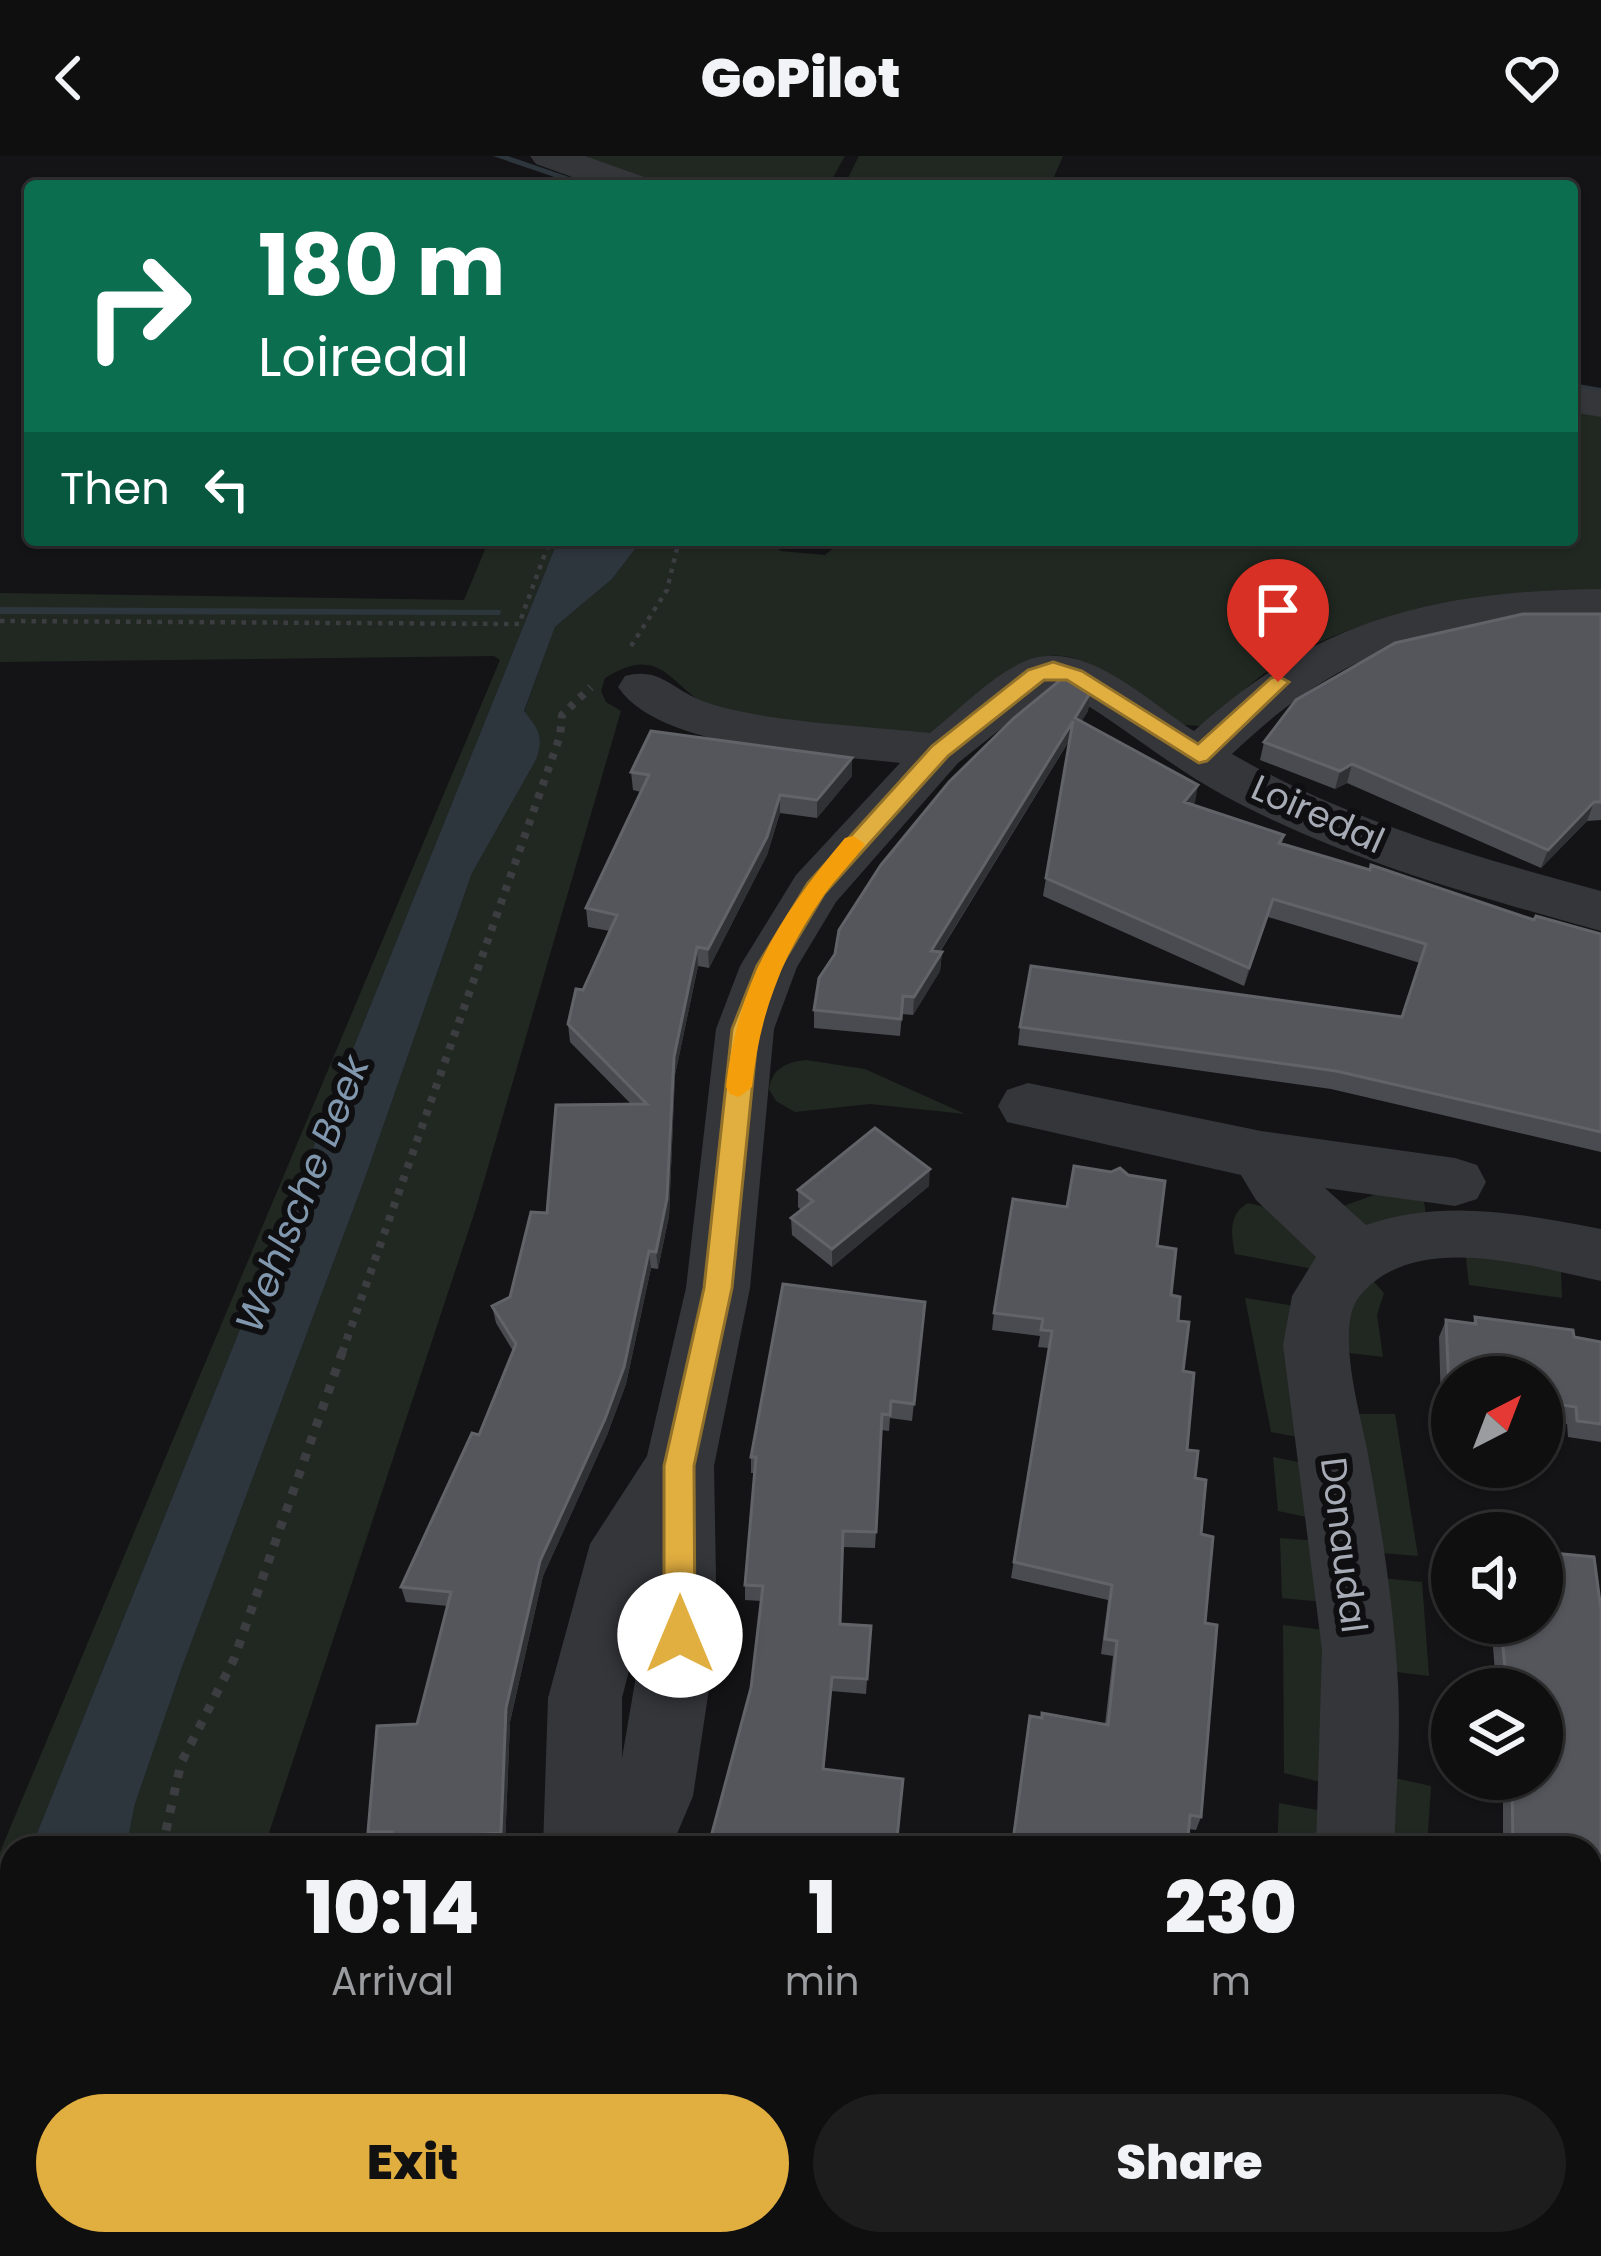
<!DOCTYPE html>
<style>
body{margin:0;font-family:Poppins,sans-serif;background:#1d1d1e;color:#f1f3f6;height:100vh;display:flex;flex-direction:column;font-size:45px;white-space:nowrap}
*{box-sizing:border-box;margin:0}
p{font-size:39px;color:#9b9c9f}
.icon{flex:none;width:66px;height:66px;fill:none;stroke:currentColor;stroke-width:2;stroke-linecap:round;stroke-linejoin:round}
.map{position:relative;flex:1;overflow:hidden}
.drawer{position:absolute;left:0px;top:1680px;width:1602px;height:420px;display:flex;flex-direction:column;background:#0f0f10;border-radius:36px 36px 0 0;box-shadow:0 3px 9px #0004,0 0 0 3px #2f2f30}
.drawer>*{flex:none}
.guide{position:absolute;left:24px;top:24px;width:1554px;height:366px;border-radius:12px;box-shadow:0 3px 9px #0004,0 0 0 3px #2f2f30;background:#0b6e4f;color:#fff;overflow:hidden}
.needle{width:78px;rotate:42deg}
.controls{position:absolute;left:1431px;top:1200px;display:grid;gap:24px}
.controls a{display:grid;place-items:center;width:132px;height:132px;border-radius:50%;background:#0f0f10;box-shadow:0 3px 9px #0004,0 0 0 3px #2f2f30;font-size:60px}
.pin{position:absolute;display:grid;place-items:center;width:102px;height:102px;color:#fff;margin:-123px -51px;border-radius:50% 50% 50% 0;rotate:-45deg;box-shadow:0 0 12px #0007}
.pin .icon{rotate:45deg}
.me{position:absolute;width:132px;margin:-66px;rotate:0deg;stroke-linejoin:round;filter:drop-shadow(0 0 9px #0008)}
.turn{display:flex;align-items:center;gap:42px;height:252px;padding:0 36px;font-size:54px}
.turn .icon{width:156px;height:156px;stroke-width:2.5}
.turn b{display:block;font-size:84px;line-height:102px}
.then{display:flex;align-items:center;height:114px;padding:0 36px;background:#0003;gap:24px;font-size:45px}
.eta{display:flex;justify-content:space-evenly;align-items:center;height:204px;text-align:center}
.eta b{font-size:72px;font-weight:800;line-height:84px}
.action{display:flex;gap:24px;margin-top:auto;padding:24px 36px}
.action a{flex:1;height:138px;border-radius:72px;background:#e1ae40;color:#111;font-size:48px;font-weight:800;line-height:138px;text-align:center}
.action a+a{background:#1d1d1e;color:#f1f3f6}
header{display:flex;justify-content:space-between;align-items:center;height:156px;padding:0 36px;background:#0f0f10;font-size:54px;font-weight:800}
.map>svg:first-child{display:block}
</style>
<header><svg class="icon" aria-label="back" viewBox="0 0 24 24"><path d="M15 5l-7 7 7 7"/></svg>GoPilot<svg class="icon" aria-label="heart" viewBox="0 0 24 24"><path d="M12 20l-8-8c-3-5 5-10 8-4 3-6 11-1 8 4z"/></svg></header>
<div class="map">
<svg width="1601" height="2100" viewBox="0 0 1601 2100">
<rect width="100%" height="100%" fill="#141416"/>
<path fill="#212821" d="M572 0H845L828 30H656Z
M859 0H1063L1050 30H844Z
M1572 250 1601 255V438C1486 446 1372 447 1272 512 1246 529 1226 554 1200 570L1170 568 1073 502C1006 484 977 571 918 580 854 572 785 571 723 555 671 542 669 482 605 522L601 535 606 546 621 555 476 1052 264 1692H126L135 1648 181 1514 365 1022 472 717 536 604 524 556 555 471 612 423 642 384H765L781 395 825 399 843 384H1572Z
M489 384H558L31 1692H12V1740L0 1770V1696L500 504 494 500 0 506V437L464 444Z
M806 904 865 913 965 958 870 948 795 956 776 945 769 933C772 912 787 906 806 904Z
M1422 1032 1426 1059 1369 1073 1335 1053 1388 1034Z
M1248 1047 1273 1053 1318 1102 1313 1113 1235 1098C1231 1079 1228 1058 1248 1047Z
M1473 1098 1561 1113 1562 1142 1469 1129 1466 1102Z
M1368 1119 1384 1137 1377 1159 1383 1201 1341 1196 1355 1129Z
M1245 1142 1289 1149 1297 1156 1303 1282 1271 1276Z
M1358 1258H1395L1418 1400 1381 1397Z
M1273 1301 1308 1308 1316 1363 1278 1355Z
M1280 1382 1319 1385 1323 1446 1282 1442Z
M1381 1422 1422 1426 1429 1520 1389 1515Z
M1283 1469 1324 1474 1325 1627 1284 1617Z
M1390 1621 1431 1630 1427 1692H1381Z
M1279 1647 1323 1655 1329 1692H1277Z
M12 2005V2088H120L93 2100H0V2021Z
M182 2088H472L470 2100H157Z"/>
<path fill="#2e363d" d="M558 384H642L612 423 555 471 524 555C539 574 544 580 536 604L472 717 365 1022 181 1514 135 1648 126 1692H31Z
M0 451 501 454 500 459 0 458Z
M12 1740V2005L0 2021V1770Z"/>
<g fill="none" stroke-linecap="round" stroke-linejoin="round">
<path fill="#2e363d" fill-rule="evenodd" d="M493 0H508L581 25 572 27Z
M1572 227 1601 232V238L1572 233Z"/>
<path stroke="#3b3d41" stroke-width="4.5" stroke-dasharray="4.5 6" stroke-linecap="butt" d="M0 465 519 468 550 384
M631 490 667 434 679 384"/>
<path stroke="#3b3d41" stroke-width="8" stroke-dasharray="6 8" stroke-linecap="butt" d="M342 1197 560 580 562 559 591 531"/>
<path stroke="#3b3d41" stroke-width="9" stroke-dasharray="8 10" stroke-linecap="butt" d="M162 1692 181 1607 234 1503 343 1194
M91 2088 92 2100
M124 2100 149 2088"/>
<path fill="#35363a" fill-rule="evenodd" d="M530 0H585L647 22 652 30H597L536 8Z
M1572 230 1601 235V261L1572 256Z
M1601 433V463C1442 465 1350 485 1232 598 1347 664 1474 701 1601 735V775C1472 739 1341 703 1223 639 1164 607 1113 561 1054 530L958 607 836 746 797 811 774 873 750 1132 714 1310 717 1479 693 1640 671 1692H543L548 1542 590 1388 647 1300 686 1132 716 873 740 810 796 719 900 607C828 598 660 595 618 531L625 520C659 511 671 532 700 544 755 566 868 570 930 577 958 555 987 524 1019 508 1079 476 1147 545 1194 575 1317 462 1438 435 1601 433ZM643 1459V1479L622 1602V1542Z
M1028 927 1261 975 1455 1002 1477 1009 1486 1026 1477 1043 1455 1050 1325 1032 1366 1069C1445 1042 1521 1058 1601 1073V1125C1530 1110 1413 1073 1359 1141 1335 1171 1360 1257 1367 1293 1381 1370 1394 1449 1398 1528 1401 1582 1396 1637 1394 1692H1316L1322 1494 1283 1189 1292 1140 1316 1101 1256 1044 1241 1019 1007 966 998 950 1007 934Z
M463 2088H551L548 2100H460Z
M1260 2088H1348L1345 2100H1257Z"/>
</g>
<path fill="#4a4b50" d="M1601 458V664L1587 665 1541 712 1347 627 1335 633 1260 604 1264 586Z
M1090 537 1088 555 1081 566 1198 629 1193 649 1284 679 1282 688 1534 764 1601 778V996L1331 933 1018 889 1020 871 1402 861 1420 807 1268 761 1244 830 1043 740 1069 585 940 796H942L940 815 913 859 902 858 900 880 814 872V854Z
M852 602V620L817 662 780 657 767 699 709 812 698 810 675 919 669 1060 658 1113 651 1112 626 1228 607 1279 543 1420 510 1566 505 1690 393 1692 392 1689H374L368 1676 417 1568 448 1450 406 1446 401 1431 479 1279 513 1195 496 1167 492 1150 510 1141 547 1057 631 948 570 886 568 868 610 775 588 771 586 752 641 636 633 634 631 616Z
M929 1030 832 1111 792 1079 791 1062 801 1054 798 1051V1034Z
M1157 1090 1178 1165 1187 1294 1195 1322 1201 1378 1205 1467 1201 1661 1196 1674 1189 1673 1187 1692H1011L1030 1560 1041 1562 1042 1557 1105 1568 1113 1500 1101 1498 1108 1444 1011 1422 1049 1192 1038 1191 1040 1180 992 1174 994 1157Z
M925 1146 912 1265 890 1262 889 1275 882 1274 875 1392 843 1391 840 1468 871 1470 866 1538 831 1535 824 1613 896 1692H708L751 1532 761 1445 745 1444V1429L754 1317H751V1301Z
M1475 1161 1601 1186V1286L1568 1281 1567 1268 1542 1264V1221H1452V1251L1441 1249 1439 1181 1446 1164 1473 1167Z
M1601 1454V2073L1590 2070V1692H1503V1643L1511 1631V1623H1542V1533H1505V1530L1496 1528 1491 1467H1542Z"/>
<path fill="#303134" d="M1090 537 1088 555 1072 580 1075 562Z
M1073 565 1070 583 929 813 931 795Z
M852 602V620L817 662V644Z
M1352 608 1347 627 1335 633 1340 615Z
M1198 629 1195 647 1181 664 1184 646Z
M780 639V657L767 699 709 812 708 793Z
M1594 646 1587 665 1541 712 1548 694Z
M1273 743 1268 761 1244 830 1249 812Z
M697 791 698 810 675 919 669 1060 658 1113 656 1096 674 901Z
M942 796 940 815 913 859 914 841Z
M930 1013 929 1030 832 1111V1093Z
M649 1095 651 1112 626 1228 607 1279 543 1420 510 1566 505 1690 501 1677 506 1552 540 1405Z"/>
<path fill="#54565b" stroke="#616369" stroke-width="3" d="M1523 458H1601V646H1594L1548 694 1352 608 1340 615 1264 586 1296 544 1395 487Z
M1064 521 1090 537 1075 562 1198 629 1184 646 1284 679 1279 687 1370 714 1371 709 1534 764 1536 760 1601 778V976L1336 915 1020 871 1031 810 1402 861 1426 788 1273 743 1249 812 1046 722 1073 565 931 795 942 796 914 841 903 840 901 863 814 854 819 822 835 798 839 774 881 709 949 626 1014 562Z
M651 575 852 602 817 644 780 639 767 681 708 793 697 791 674 901 667 1042 656 1096 649 1095 624 1211 605 1263 540 1405 506 1552 501 1677 389 1684 392 1676H368L377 1570 417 1568 451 1436 401 1431 472 1277 479 1279 516 1188 492 1150 510 1141 531 1056 547 1057 556 949 647 948 568 868 576 833 583 834 617 759 586 752 649 619 631 616Z
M875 972 930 1013 832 1093 791 1062 813 1045 798 1034Z
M1074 1010 1111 1016 1120 1012 1128 1019 1165 1025 1157 1090 1176 1093 1171 1139 1180 1141 1178 1165 1189 1166 1183 1215 1194 1217 1187 1294 1198 1295 1195 1322 1206 1324 1201 1378 1213 1381 1205 1467 1217 1469 1201 1661 1190 1659 1187 1692H1012L1030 1560 1042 1562V1557L1108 1569 1117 1485 1105 1483 1112 1429 1014 1406 1052 1175 1041 1174 1043 1163 994 1157 1013 1043 1067 1051Z
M783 1128 925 1146 914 1248 891 1245 890 1259 882 1258 876 1376 843 1375 840 1468 871 1470 867 1523 832 1521 823 1613 903 1623 896 1692H872L820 1684 818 1692H708L751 1532 763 1430 745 1429 756 1301H751Z
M1475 1161 1573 1174 1574 1181 1601 1186V1268L1577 1265 1576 1251 1542 1246V1221H1452V1233H1449L1446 1164 1476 1168Z
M1542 1396 1594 1401 1601 1454V2061L1590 2057V1692H1513L1512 1629 1520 1631V1623H1542V1533H1516L1514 1515 1505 1513 1501 1467H1542Z
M900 2088H1111L1109 2100H898Z"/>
<path fill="#e1ae40" stroke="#92712a" stroke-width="3" d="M1053 506 1082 515 1198 588 1271 522 1278 520 1289 526 1207 605 1199 607 1067 524H1044L948 600 824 738 781 810 758 873 732 1132 694 1310 695 1479 691 1490 680 1494 668 1490 664 1479V1310L704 1132 732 873 757 810 808 727 932 590 1028 514Z"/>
<path fill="#f59e0b" d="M853 680 865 688C853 706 837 721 824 739 781 801 760 857 752 931L739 941 730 938 726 931C738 826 778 762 845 682Z"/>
<g text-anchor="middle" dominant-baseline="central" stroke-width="12" stroke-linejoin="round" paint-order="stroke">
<g font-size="36" fill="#a7abb5" stroke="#0f0f11">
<text transform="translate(1318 658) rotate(24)">Loiredal</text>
<text transform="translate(1344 1389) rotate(83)">Donaudal</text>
</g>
<g font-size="39" font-style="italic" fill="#8197ad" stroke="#0f0f11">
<text transform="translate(302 1038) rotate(-68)">Wehlsche Beek</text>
</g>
</g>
</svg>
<div class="controls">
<a><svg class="needle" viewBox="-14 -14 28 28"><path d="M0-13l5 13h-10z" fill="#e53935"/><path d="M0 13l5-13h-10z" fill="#9b9c9f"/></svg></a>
<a><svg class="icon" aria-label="sound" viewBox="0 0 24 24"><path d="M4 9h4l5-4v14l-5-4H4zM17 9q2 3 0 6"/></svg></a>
<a><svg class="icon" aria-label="layers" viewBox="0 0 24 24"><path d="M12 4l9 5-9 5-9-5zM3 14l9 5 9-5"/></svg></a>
</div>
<div class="pin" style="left:1278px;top:526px;background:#d93025"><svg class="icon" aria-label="arrive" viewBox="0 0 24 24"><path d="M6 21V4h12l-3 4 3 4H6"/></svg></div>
<svg class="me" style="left:680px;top:1479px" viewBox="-20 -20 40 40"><circle r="19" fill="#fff"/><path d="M0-13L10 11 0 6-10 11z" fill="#e1ae40"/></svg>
<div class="guide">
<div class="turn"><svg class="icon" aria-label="right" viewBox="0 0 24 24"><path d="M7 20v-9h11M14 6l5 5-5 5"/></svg><div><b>180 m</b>Loiredal</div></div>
<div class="then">Then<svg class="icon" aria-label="left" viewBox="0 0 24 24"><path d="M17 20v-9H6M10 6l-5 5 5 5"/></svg></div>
</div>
<section class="drawer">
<div class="eta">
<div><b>10:14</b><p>Arrival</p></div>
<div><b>1</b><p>min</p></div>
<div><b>230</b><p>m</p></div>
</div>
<div class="action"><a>Exit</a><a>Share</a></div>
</section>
</div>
